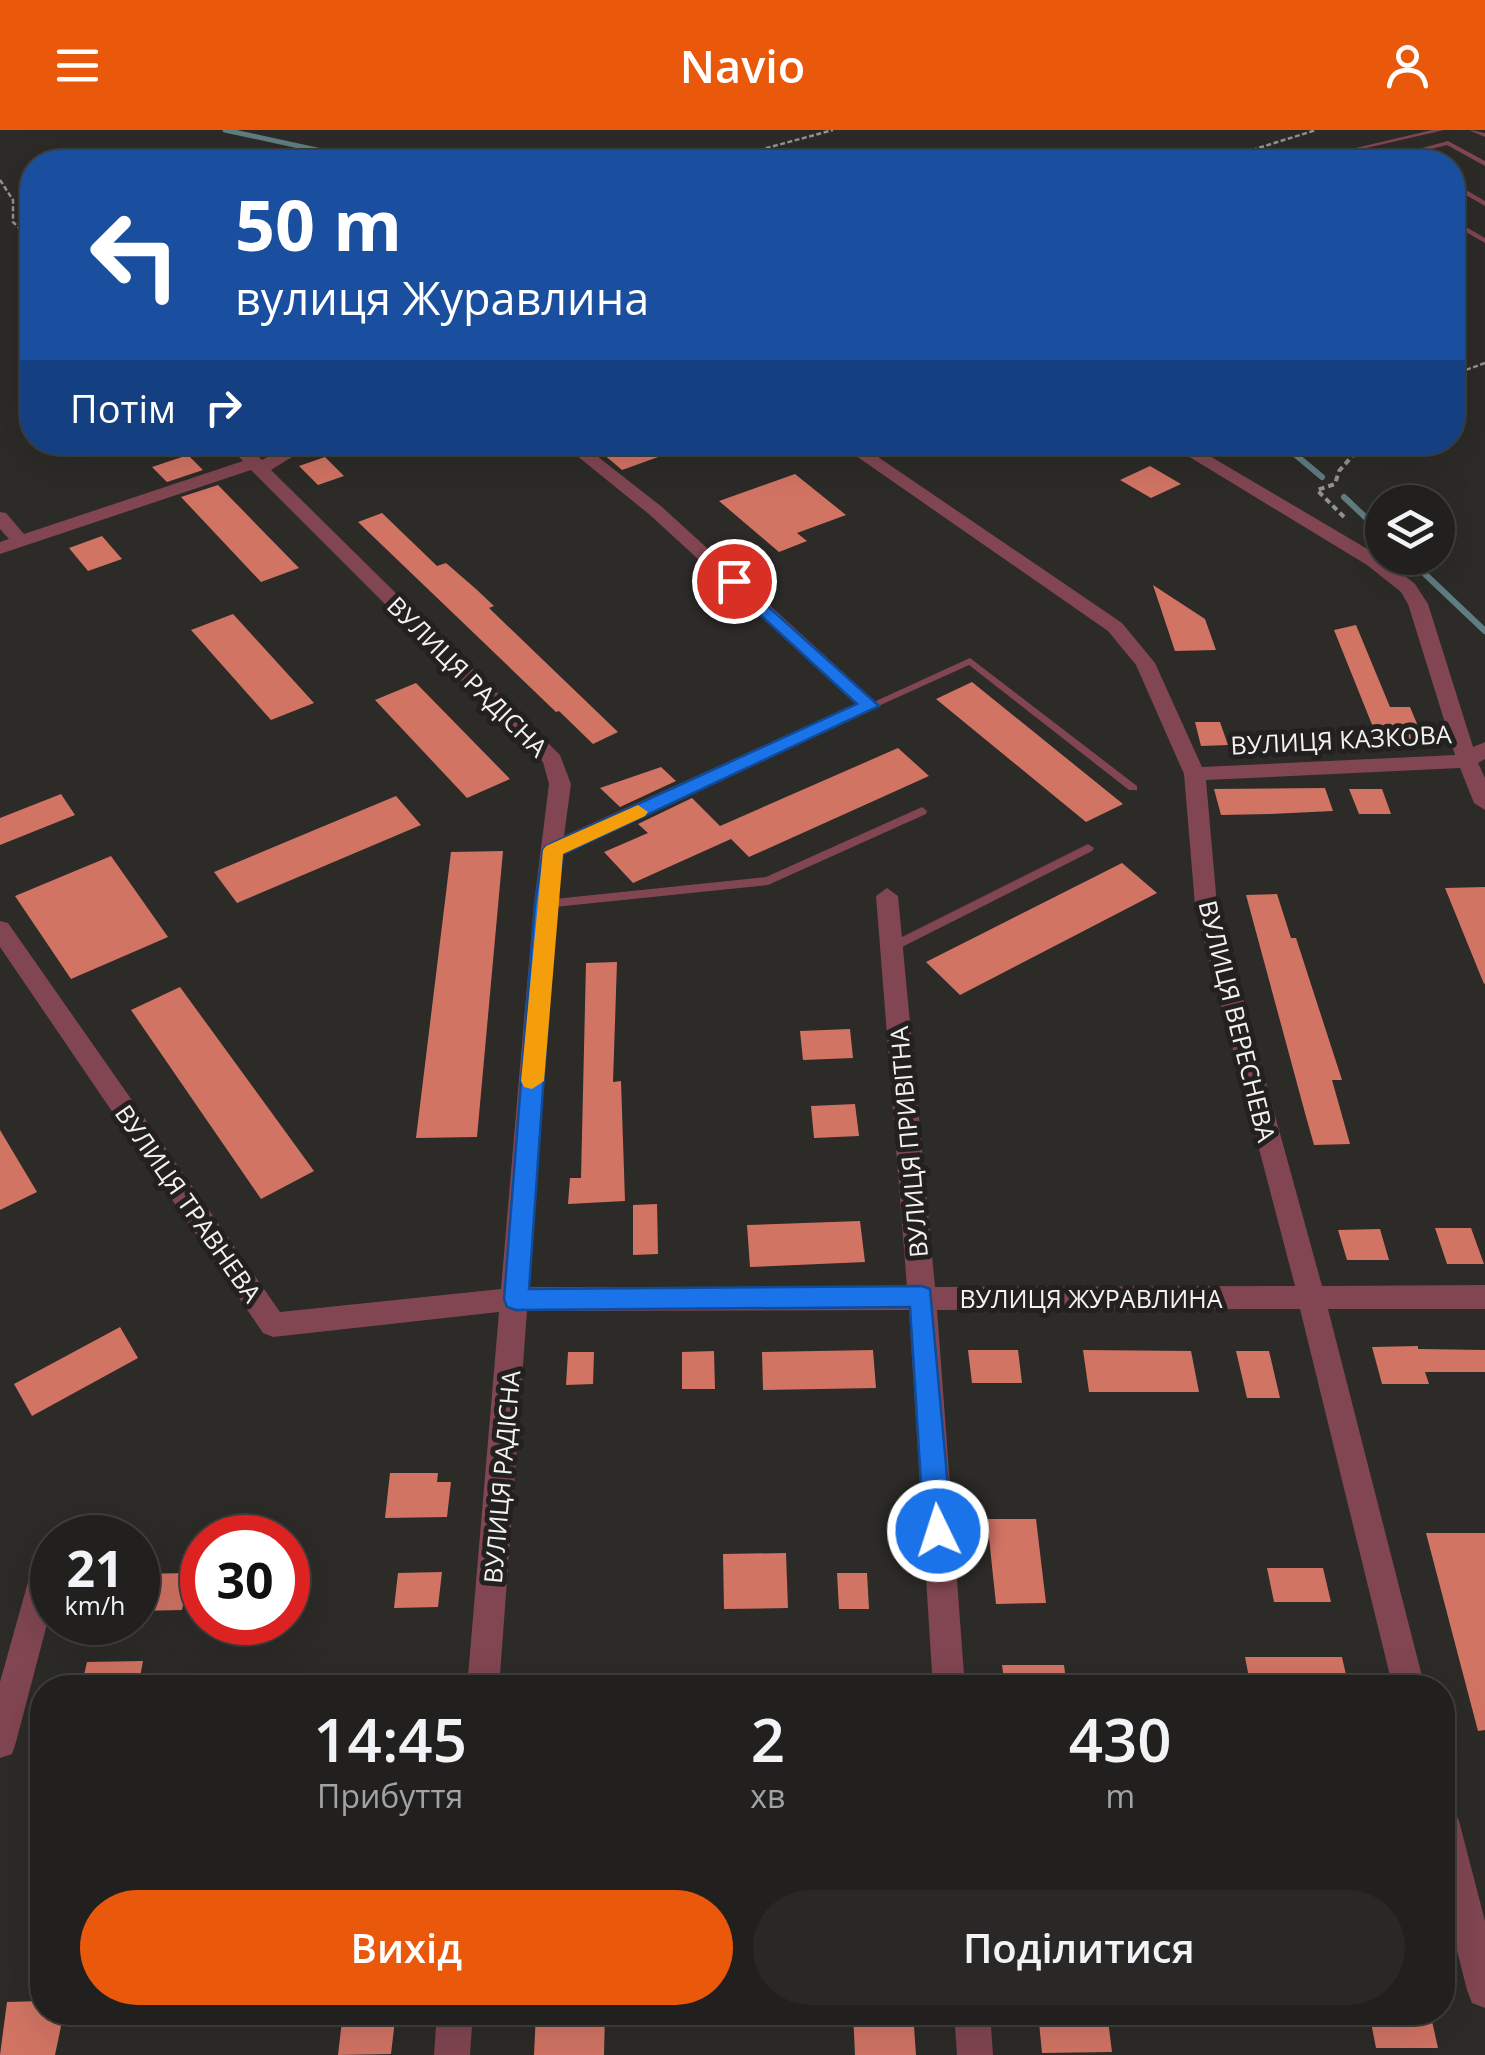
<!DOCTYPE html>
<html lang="uk">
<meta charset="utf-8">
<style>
body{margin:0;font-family:"Open Sans",sans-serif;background:#292827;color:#f1f3f6;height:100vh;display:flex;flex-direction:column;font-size:38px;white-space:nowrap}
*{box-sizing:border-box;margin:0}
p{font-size:32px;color:#a2a3a4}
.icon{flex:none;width:55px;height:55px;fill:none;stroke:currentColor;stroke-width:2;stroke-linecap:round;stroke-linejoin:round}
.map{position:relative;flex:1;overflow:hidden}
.side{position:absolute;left:30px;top:1545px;width:1425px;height:350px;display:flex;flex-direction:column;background:#21201e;border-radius:40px;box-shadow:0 10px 40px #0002,0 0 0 2px #3e3e3c}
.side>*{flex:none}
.guide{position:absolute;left:20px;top:20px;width:1445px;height:305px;border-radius:40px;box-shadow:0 10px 40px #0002,0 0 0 2px #3e3e3c;background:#1a4fa0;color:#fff;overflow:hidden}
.controls{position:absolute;left:1365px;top:355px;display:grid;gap:20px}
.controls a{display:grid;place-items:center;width:90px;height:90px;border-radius:50%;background:#21201e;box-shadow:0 10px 40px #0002,0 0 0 2px #3e3e3c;font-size:50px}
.speed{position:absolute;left:30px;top:1385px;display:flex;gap:20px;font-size:50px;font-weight:700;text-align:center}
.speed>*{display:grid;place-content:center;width:130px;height:130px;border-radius:50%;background:#21201e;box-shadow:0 10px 40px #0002,0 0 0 2px #3e3e3c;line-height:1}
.speed small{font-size:25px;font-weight:400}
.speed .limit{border:15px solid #d22;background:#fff;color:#111}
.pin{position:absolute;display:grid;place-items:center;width:85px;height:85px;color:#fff;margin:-42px;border:5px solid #fff;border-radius:50%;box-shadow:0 2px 10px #0007}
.me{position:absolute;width:110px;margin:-55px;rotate:356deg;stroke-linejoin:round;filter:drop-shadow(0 0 8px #0008)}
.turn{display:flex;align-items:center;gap:35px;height:210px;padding:0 50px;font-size:45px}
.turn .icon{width:130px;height:130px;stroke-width:2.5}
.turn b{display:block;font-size:70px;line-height:85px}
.then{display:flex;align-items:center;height:95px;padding:0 50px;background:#0003;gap:20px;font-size:38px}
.eta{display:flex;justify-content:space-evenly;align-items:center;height:170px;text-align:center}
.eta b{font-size:60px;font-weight:600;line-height:70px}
.cta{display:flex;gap:20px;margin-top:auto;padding:20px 50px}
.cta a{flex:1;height:115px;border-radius:60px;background:#ea580c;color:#fff;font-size:40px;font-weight:600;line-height:115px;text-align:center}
.cta a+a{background:#292827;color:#f1f3f6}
header{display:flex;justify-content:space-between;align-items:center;height:130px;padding:0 50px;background:#ea580c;color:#fff;font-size:45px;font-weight:600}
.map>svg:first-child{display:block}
</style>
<header><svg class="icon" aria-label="menu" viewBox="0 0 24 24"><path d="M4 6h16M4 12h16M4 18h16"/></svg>Navio<svg class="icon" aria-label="person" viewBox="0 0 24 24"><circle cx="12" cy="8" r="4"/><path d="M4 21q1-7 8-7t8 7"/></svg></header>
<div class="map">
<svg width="1485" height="1925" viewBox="0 0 1485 1925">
<rect width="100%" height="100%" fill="#2c2b28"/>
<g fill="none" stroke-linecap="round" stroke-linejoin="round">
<path stroke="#607d82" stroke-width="5" d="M225 0 372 32
M1281 312 1288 318"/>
<path stroke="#607d82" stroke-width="6" d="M1285 316 1322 347
M1344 367 1382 403
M1408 428 1485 501"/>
</g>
<path fill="#d27464" d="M631 312H689V316L622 340 602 323Z
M188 325 203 340 167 352 152 337Z
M325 327 344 346 318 355 299 336Z
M1150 336 1181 354 1151 368 1120 350Z
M795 344 846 385 797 403 807 411 779 422 719 371Z
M218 355 299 438 261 452 181 367Z
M382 383 437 436 446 433 476 459 494 476 489 478 618 602 593 614 559 581 556 582 358 392Z
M102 406 122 429 88 441 69 418Z
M1153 455 1205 489 1216 520 1175 521Z
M233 484 314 573 271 590 191 500Z
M1356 495 1390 577H1410L1425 613 1379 612 1334 500Z
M972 552 1123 674 1086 692 936 569Z
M416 553 510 649 467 668 375 570Z
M1195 592H1220L1228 615 1201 616Z
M898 618 929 646 749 727 731 709 633 753 604 722 648 703 638 694 692 668 720 696Z
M661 637 676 651 620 677 600 658Z
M1325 658 1333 681 1270 684 1221 685 1214 659Z
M1349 659H1382L1391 684H1359Z
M61 664 75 685 0 715V688Z
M396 666 421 695 237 773 214 742Z
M503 721 477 1007 416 1008 451 722Z
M111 726 168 807 71 849 15 766Z
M1122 733 1157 763 960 865 926 832Z
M1485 757V853L1484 854 1445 758Z
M1277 764 1291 808H1296L1342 950H1332L1350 1014 1314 1015 1305 983 1246 765Z
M617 832 613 952 621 951 625 1071 568 1074 570 1048H581L586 833Z
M180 857 314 1041 261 1069 131 880Z
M850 899 853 928 803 930 800 901Z
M855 974 859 1006 814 1008 811 976Z
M0 1000 37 1062 0 1080Z
M657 1074 658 1124 633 1125V1075Z
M860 1091 865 1132 750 1137 747 1095Z
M1435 1098H1471L1484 1134H1447Z
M1380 1099 1389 1130H1347L1338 1100Z
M120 1197 138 1228 32 1286 14 1254Z
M1418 1216V1219L1485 1220V1242H1425L1429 1254H1382L1372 1217Z
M873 1220 876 1258 763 1260 762 1222Z
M968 1220H1018L1022 1253H972Z
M1083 1220 1191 1221 1199 1262H1089Z
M714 1221 715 1259H682V1222Z
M1236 1221H1269L1280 1268H1247Z
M568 1222H594L593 1254 566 1255Z
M390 1343H438L437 1352H451L447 1387 385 1388Z
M987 1389H1036L1046 1473 996 1474Z
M1426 1403H1485V1600L1478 1601Z
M786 1423 788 1478 724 1479 723 1424Z
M1267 1438H1323L1331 1472H1274Z
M442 1442 438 1477 394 1478 398 1443Z
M189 1443 182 1480 138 1481V1444Z
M837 1443H867L869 1479H839Z
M1245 1527H1342L1349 1558H1251Z
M143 1531 138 1558H81L87 1532Z
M1002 1535H1064L1067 1558H1005Z
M42 1871V1882H64L55 1925H0L7 1872Z
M343 1882H396L391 1924 338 1925Z
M536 1882H605L604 1925H534Z
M853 1882H913L916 1925H855Z
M1038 1882H1107L1112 1922 1042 1923Z
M1369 1882H1430L1438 1918H1376Z"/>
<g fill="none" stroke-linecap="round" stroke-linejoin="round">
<path stroke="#949291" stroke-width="2.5" stroke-dasharray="5 2.5" stroke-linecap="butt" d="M1252 20 1316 0
M715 32 833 0
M0 50 13 70V92L32 110
M1452 245 1485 233
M1359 318 1364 312"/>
<path stroke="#949291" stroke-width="4" stroke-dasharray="6 4" stroke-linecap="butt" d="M1344 387 1317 360 1335 354 1339 341 1361 316"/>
<path fill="#814651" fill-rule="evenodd" d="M1432 0H1444L1306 32H1296Z
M1470 0 1485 3V7L1471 1Z
M1448 11 1485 31V36L1447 15 1379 32H1370Z
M1233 28 1244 31 1245 32 1231 31V29Z
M1452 52 1485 71V76L1452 57Z
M1452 89 1485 108V113L1452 94Z
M970 528 1137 656V660H1129L969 535 874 578H866L865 576Z
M922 677 927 681 926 684 768 755 545 778 539 774 545 770 766 747Z
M1088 714 1094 718 1092 721 896 820 892 821 886 817 888 814Z"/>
<path fill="#814651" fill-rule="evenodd" d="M225 312H243L262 330 294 312H316L271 340 560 625 571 654 564 706 856 574 650 385 560 312H579L662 377 880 576 562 725 528 1157H907L876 766 887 758 898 766 935 1157 1295 1156 1195 775 1184 644 1136 535 1108 501 836 312H856L1122 493 1155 533 1202 637 1455 625 1408 474 1401 462 1367 435 1165 312H1186L1381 427 1415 454 1428 474 1473 617 1485 612V629L1478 633 1485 648V680L1474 673 1460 638 1206 650 1217 775 1322 1156 1485 1155V1179H1328L1425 1558H1393L1300 1179 937 1180 965 1558H933L909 1180 527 1181 499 1558H467L499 1182 273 1207 263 1203 0 817V791L8 793 280 1182 501 1159 534 774 549 654 543 632 251 340 0 424V412L9 409 0 399V382L6 383 24 404 243 331Z
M45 1430 52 1433V1475L16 1612 12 1624 0 1628V1552L30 1445 34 1435Z
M1442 1674 1454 1679 1459 1691 1485 1791V1878L1472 1873 1467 1860 1442 1761Z
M437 1882H473L470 1925H434Z
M954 1882H990L993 1925H957Z"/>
</g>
<path fill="#1a73e8" stroke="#114b97" stroke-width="2.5" d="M734 446 879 576 563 724 556 774 529 1159 922 1156 930 1159 952 1401 948 1410 938 1414 928 1410 924 1401 910 1177 516 1180 507 1177 504 1169 535 774 543 720 546 716 857 574 728 455 726 451Z"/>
<path fill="#f59e0b" d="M638 675 648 682 645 686 563 724 544 951 532 959 524 957 521 951 543 720 546 716Z"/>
<g text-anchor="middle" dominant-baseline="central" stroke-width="10" stroke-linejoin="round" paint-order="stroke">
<g font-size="25" fill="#f4f2f1" stroke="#23211f">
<text transform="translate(468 546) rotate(45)">ВУЛИЦЯ РАДІСНА</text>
<text transform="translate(1341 609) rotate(-3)">ВУЛИЦЯ КАЗКОВА</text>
<text transform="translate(1238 891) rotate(76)">ВУЛИЦЯ ВЕРЕСНЕВА</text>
<text transform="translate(908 1012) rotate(-95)">ВУЛИЦЯ ПРИВІТНА</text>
<text transform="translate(189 1073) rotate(55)">ВУЛИЦЯ ТРАВНЕВА</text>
<text x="1091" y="1168">ВУЛИЦЯ ЖУРАВЛИНА</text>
<text transform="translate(501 1347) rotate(-85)">ВУЛИЦЯ РАДІСНА</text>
</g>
</g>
</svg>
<div class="controls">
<a><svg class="icon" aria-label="layers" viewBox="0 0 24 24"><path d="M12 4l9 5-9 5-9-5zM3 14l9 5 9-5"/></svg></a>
</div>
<div class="speed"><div>21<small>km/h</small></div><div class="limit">30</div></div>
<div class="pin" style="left:734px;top:451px;background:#d93025"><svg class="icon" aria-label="arrive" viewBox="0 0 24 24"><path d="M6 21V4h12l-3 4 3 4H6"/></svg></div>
<svg class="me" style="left:938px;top:1401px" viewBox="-20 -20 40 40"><circle r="17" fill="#1a73e8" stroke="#fff" stroke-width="3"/><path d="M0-11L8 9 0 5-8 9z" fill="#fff"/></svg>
<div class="guide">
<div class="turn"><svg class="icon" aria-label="left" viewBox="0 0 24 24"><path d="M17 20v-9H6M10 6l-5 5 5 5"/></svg><div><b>50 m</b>вулиця Журавлина</div></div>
<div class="then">Потім<svg class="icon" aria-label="right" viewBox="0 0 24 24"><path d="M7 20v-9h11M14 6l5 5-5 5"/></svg></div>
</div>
<section class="side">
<div class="eta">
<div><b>14:45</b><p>Прибуття</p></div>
<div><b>2</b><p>хв</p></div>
<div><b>430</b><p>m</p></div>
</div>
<div class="cta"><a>Вихід</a><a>Поділитися</a></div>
</section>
</div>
